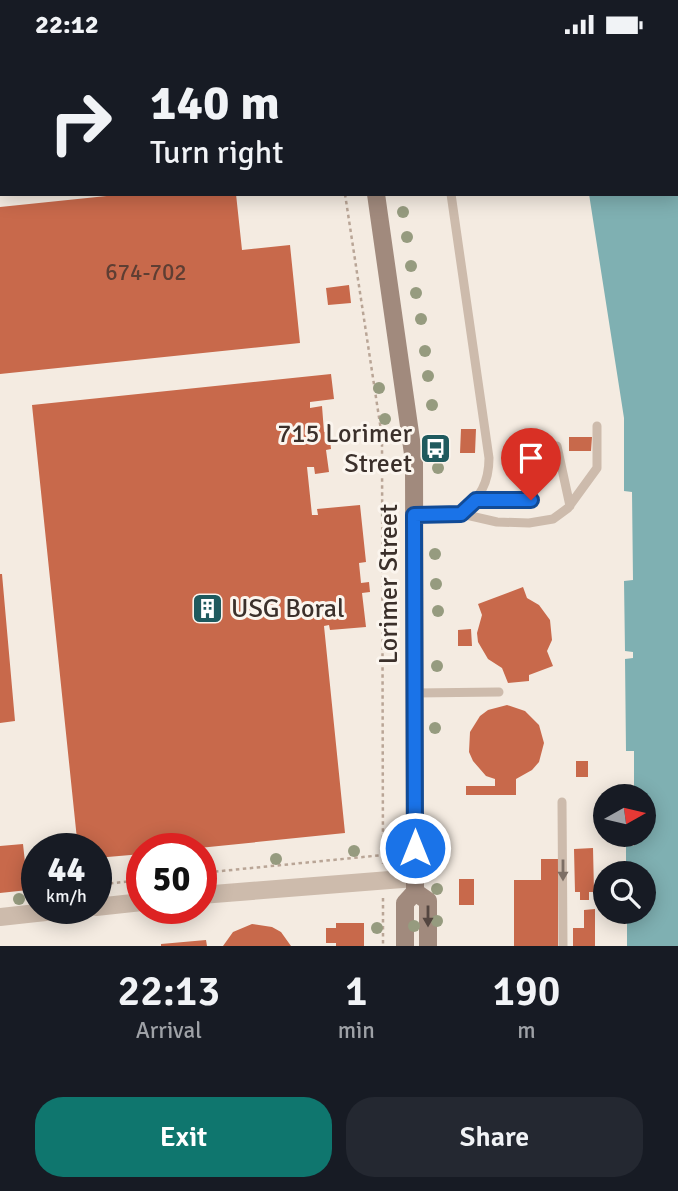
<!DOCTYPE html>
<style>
body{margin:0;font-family:Signika,sans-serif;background:#242831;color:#f1f3f6;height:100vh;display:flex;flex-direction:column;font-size:26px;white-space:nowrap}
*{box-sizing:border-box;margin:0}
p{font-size:23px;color:#9ea1a6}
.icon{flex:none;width:38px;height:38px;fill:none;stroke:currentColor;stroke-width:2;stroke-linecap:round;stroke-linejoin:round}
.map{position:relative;height:897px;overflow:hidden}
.panel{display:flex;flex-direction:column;background:#171b24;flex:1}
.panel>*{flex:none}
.banner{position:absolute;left:0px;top:0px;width:679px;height:147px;box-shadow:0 4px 18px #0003;background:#171b24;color:#f1f3f6;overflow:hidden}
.needle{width:46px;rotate:82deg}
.controls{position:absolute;left:593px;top:735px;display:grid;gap:14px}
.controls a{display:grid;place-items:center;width:63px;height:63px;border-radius:50%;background:#171b24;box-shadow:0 4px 18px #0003;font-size:35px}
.speed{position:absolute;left:21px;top:784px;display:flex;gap:14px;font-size:35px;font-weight:700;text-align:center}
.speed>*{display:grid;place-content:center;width:91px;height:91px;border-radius:50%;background:#171b24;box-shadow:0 4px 18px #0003;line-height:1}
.speed small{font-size:18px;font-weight:400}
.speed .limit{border:10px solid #d22;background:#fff;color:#111}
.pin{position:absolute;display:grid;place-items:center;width:60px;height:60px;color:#fff;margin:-72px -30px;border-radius:50% 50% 50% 0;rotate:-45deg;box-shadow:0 0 7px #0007}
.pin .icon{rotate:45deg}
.me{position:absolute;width:77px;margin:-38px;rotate:0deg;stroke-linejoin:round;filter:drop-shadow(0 0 5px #0008)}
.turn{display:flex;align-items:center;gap:24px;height:147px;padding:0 35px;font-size:32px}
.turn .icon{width:91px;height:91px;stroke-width:2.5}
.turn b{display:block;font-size:49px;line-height:60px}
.eta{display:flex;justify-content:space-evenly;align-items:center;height:119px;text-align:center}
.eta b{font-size:42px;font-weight:600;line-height:49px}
.primary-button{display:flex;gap:14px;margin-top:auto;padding:14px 35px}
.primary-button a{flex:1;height:80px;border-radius:28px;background:#0f766e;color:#fff;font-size:28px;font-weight:600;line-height:80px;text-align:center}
.primary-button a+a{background:#242831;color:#f1f3f6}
.status{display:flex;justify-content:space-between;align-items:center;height:49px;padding:0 35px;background:#171b24;direction:ltr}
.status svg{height:19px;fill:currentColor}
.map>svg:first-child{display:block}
</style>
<div class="status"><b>22:12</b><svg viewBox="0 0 49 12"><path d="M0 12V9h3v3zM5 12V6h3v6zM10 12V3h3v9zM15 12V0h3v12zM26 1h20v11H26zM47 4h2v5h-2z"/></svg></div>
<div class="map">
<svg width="678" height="897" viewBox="0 0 678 897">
<rect width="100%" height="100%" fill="#f4ebe1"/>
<path fill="#7fb0b2" d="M566 0H678V897H627V869H634V863H644V824H626V797H634V786H644V747H634V702H626L625 610 633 609V603L625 602 624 532 633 531 632 443 624 442V369L589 145H677V2Z"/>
<path fill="#c8694b" d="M126 145H236L242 201 290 196 300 294 0 325V158Z
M349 236 351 254 328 256 326 239Z
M331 325 334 350 310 353V359L322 357 324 383 329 382 331 400 326 401 329 423 315 425 314 418H307L312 466H318L317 460 360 456 366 513 359 514 361 534 369 533 370 543 362 544 366 578 330 581 329 576 324 577 345 784 189 800H142V805L96 809V800H78L32 356Z
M461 380H476L475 404H460Z
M569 388H592L591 402H569Z
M0 525H2L15 672 0 674Z
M523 538 527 549 539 556 550 571 552 591 547 602 553 617 529 626V632L508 634 502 619 488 610 478 593 477 584 482 566 478 555Z
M471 580 472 597H458V581Z
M507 656 525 662 539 676 544 694 539 713 532 721 516 730V746H466V737H495V730L486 727 473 712 469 703 470 683 480 667 488 661Z
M576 712H588V728H576Z
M23 795 28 841 0 844V797Z
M593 799 594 843H589V851H580V843H575L574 800Z
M541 810H558V897H514V831H541Z
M459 830H474V856H459Z
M595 860V897H573V879H584V861Z
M336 874H364V897H336V894H326V879H336Z
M252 875 272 878 281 883 291 897H223L233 883Z
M206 891 207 897H161V895Z"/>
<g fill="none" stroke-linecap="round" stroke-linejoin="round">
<path stroke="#b9a596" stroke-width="2.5" stroke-dasharray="3.5 3.5" stroke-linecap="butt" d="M324 0V2
M345 145 382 388 383 815
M201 824 383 806
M96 836 142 831
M30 842H37
M383 849V897"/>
<path stroke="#cdbbac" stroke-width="9" d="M429 0 430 2
M451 145 489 409C489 434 480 448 462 465
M476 451H531L521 405 557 397 570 457
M414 466 462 465 497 473 529 474 553 470 568 459 597 419V377
M416 644 499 643
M562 753 563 897"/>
<path stroke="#cdbbac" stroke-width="18" d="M201 846 415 829
M96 858 142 853
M0 868 82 859"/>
<path stroke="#a18a7d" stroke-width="18" d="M353 0 354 2
M376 145 414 412 415 843 405 854V897
M415 843 428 852V897"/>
</g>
<g fill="#969b7f">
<circle cx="403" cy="163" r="6"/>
<circle cx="407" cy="188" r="6"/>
<circle cx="411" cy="217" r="6"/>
<circle cx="416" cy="244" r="6"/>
<circle cx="421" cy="270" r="6"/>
<circle cx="425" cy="302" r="6"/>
<circle cx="428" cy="327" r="6"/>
<circle cx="379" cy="339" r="6"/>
<circle cx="432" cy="356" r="6"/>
<circle cx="385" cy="370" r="6"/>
<circle cx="438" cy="419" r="6"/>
<circle cx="387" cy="465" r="6"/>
<circle cx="389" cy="505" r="6"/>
<circle cx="435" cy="505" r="6"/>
<circle cx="436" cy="535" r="6"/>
<circle cx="438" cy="562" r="6"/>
<circle cx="437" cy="617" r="6"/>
<circle cx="435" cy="679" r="6"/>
<circle cx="354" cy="802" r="6"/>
<circle cx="276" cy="810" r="6"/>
<circle cx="437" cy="817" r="6"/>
<circle cx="437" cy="840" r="6"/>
<circle cx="19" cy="850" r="6"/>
<circle cx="437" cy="872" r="6"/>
<circle cx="414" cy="877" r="6"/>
<circle cx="377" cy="879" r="6"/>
</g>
<defs><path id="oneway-solid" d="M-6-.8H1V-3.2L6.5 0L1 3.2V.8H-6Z" transform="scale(1.75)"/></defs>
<use fill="#7d6f65" href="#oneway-solid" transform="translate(563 821) rotate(90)"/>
<use fill="#544640" href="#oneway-solid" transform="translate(428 867) rotate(90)"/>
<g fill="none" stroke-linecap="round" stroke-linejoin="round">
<defs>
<path id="route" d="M415 799 414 466 461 465 476 451H531"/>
</defs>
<use href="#route" stroke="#114b97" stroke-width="18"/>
<use href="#route" stroke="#1a73e8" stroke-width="12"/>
</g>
<defs>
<symbol id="bus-square" viewBox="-11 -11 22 22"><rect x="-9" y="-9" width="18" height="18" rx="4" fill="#1f5a5e" stroke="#fbf5ee"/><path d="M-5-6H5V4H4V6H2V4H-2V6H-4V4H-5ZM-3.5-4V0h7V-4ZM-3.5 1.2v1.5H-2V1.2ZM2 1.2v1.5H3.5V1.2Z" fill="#fff"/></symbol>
<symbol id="building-square" viewBox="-11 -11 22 22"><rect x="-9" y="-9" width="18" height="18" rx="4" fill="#1f5a5e" stroke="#fbf5ee"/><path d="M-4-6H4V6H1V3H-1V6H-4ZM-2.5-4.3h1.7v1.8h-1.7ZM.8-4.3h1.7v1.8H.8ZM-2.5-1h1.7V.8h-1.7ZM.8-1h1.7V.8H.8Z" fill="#fff"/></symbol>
</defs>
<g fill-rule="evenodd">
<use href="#bus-square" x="418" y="382" width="35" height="35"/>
<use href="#building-square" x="190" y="542" width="35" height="35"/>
</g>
<g text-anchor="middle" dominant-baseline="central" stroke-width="6" stroke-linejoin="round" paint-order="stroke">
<g font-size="23" fill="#5e3e33">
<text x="146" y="223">674-702</text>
</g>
<g font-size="26" fill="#3b302b" stroke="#fbf5ee" text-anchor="end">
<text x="412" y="385">715 Lorimer<tspan x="412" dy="30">Street</tspan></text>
<text x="231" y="560" text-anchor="start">USG Boral</text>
</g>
<g font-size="26" fill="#3b302b" stroke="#fbf5ee">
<text transform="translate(389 535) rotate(-90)">Lorimer Street</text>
</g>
</g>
</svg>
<div class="controls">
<a><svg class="needle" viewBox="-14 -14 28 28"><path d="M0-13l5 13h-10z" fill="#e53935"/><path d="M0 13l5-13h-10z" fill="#9ea1a6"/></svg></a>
<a><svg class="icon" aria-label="search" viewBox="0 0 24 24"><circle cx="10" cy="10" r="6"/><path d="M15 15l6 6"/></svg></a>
</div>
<div class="speed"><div>44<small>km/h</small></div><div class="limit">50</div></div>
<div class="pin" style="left:531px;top:451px;background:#d93025"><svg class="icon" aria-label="arrive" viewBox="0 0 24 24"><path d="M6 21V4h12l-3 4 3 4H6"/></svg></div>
<svg class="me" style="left:415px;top:799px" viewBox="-20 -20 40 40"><circle r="17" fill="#1a73e8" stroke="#fff" stroke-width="3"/><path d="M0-11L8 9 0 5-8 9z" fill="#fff"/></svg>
<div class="banner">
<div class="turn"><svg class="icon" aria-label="right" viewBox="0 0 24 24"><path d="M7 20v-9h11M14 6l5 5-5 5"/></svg><div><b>140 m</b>Turn right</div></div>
</div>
</div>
<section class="panel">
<div class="eta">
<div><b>22:13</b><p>Arrival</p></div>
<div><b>1</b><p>min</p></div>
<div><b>190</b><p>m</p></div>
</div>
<div class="primary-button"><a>Exit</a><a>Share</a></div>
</section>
